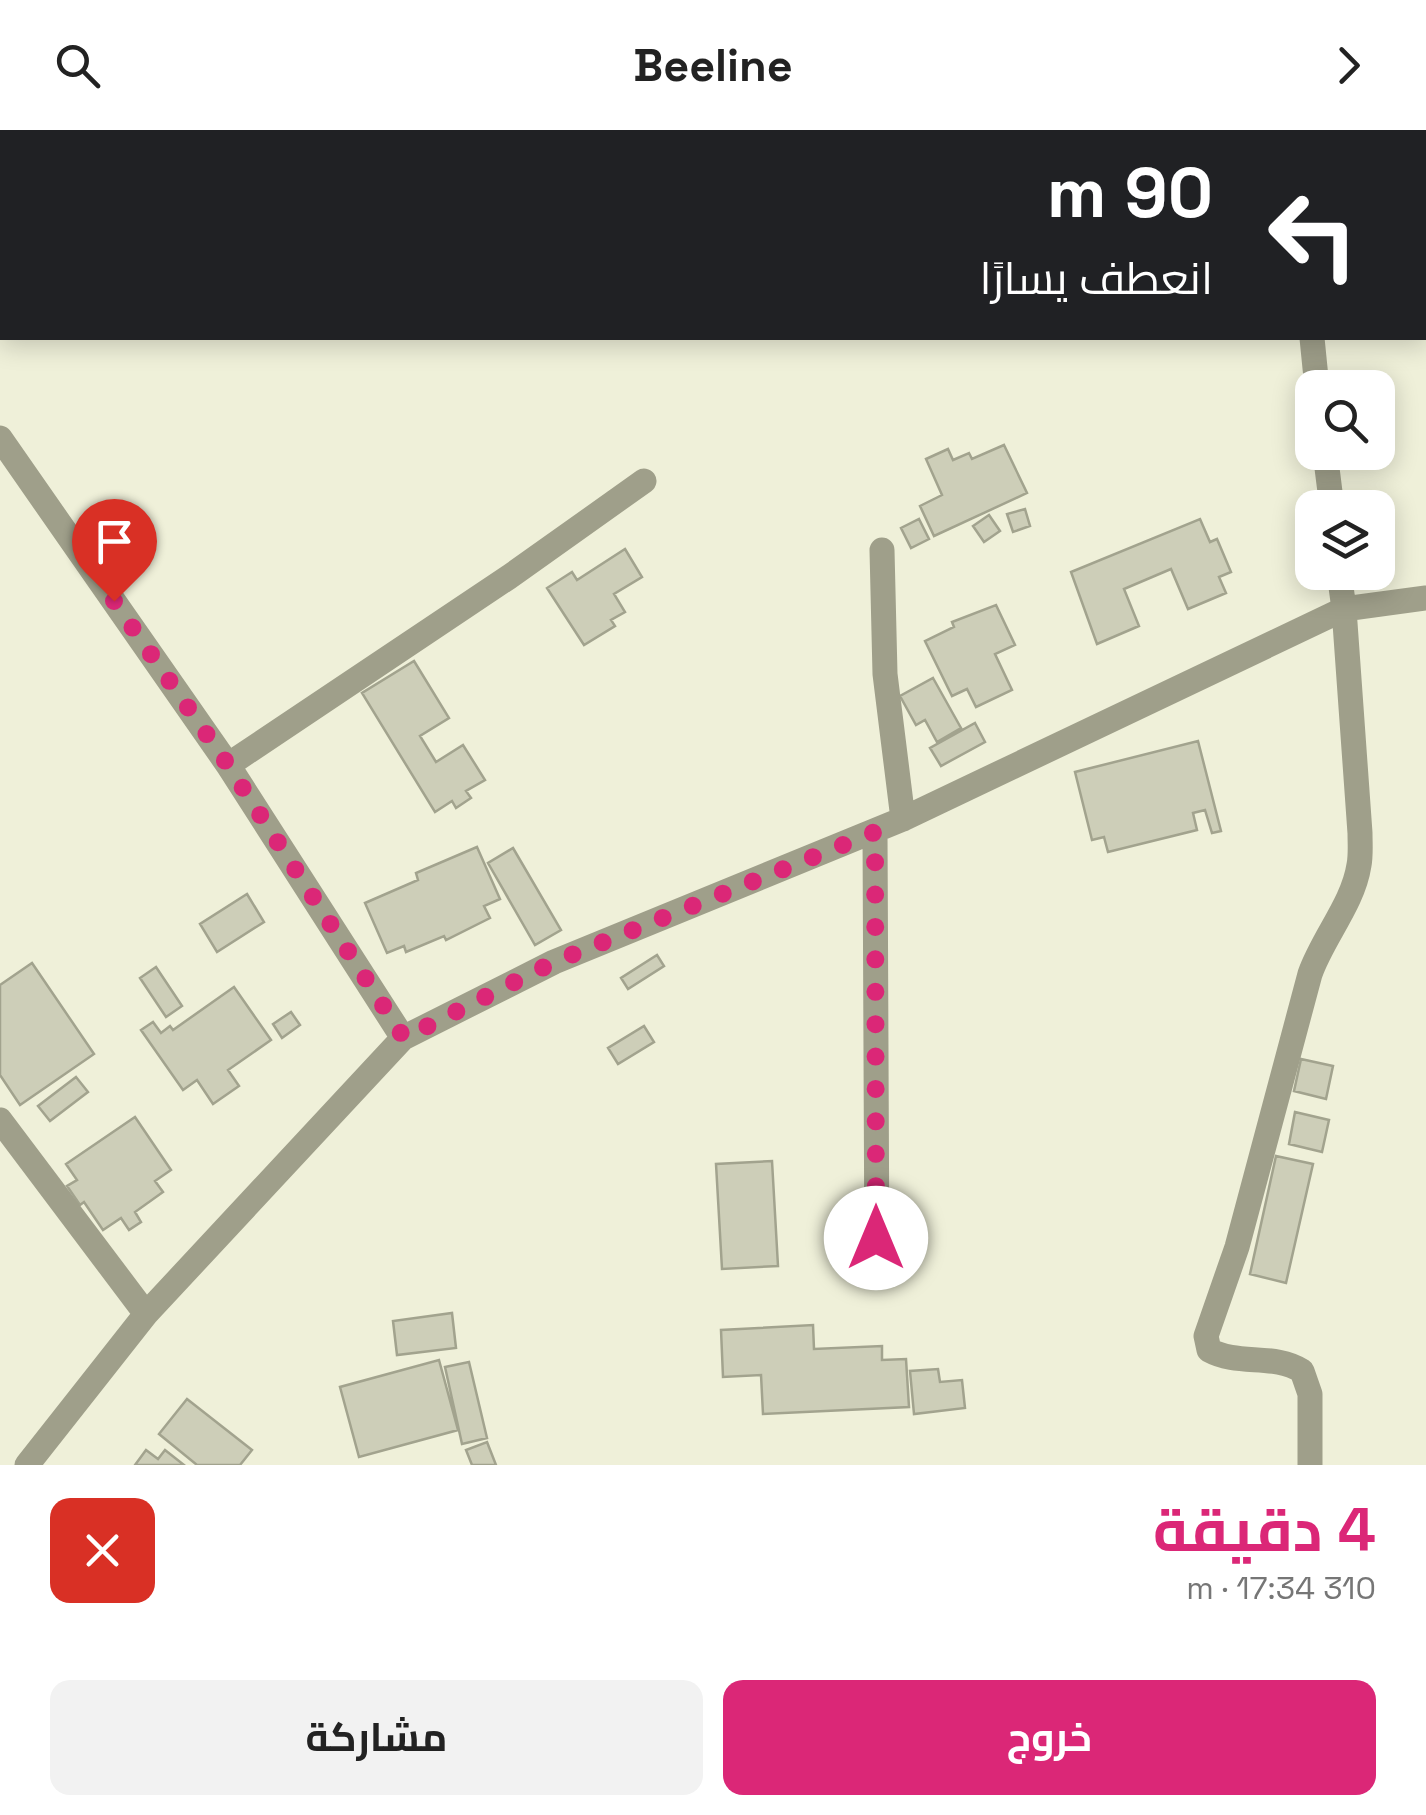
<!DOCTYPE html>
<html lang="ar">
<meta charset="utf-8">
<style>
body{margin:0;font-family:"Space Grotesk",Cairo,sans-serif;background:#f2f2f2;color:#222;direction:rtl;height:100vh;display:flex;flex-direction:column;font-size:38px;white-space:nowrap}
*{box-sizing:border-box;margin:0}
p{font-size:32px;color:#767676}
.icon{flex:none;width:55px;height:55px;fill:none;stroke:currentColor;stroke-width:2;stroke-linecap:round;stroke-linejoin:round}
.map{position:relative;height:1335px;overflow:hidden;direction:ltr}
.sheet{display:flex;flex-direction:column;background:#fff;flex:1}
.sheet>*{flex:none}
.banner{position:absolute;left:0px;top:0px;width:1428px;height:210px;box-shadow:0 5px 25px #0003;direction:rtl;background:#202124;color:#fff;overflow:hidden}
.controls{position:absolute;left:1295px;top:240px;display:grid;gap:20px}
.controls a{display:grid;place-items:center;width:100px;height:100px;border-radius:20px;background:#fff;box-shadow:0 5px 25px #0003;font-size:50px}
.pin{position:absolute;display:grid;place-items:center;width:85px;height:85px;color:#fff;margin:-102px -42px;border-radius:50% 50% 50% 0;rotate:-45deg;box-shadow:0 0 10px #0007}
.pin .icon{rotate:45deg}
.me{position:absolute;width:110px;margin:-55px;rotate:0deg;stroke-linejoin:round;filter:drop-shadow(0 0 8px #0008)}
.turn{display:flex;align-items:center;gap:35px;height:210px;padding:0 50px;font-size:45px}
.turn .icon{width:130px;height:130px;stroke-width:2.5}
.turn b{display:block;font-size:70px;line-height:85px}
.round{display:grid;place-items:center;flex:none;width:105px;height:105px;border-radius:20px;background:#f2f2f2}
.headline{display:flex;align-items:center;justify-content:space-between;height:170px;padding:0 50px}
h1{font-size:60px;font-weight:700;line-height:75px;color:#db2777}
.action{display:flex;gap:20px;margin-top:auto;padding:20px 50px}
.action a{flex:1;height:115px;border-radius:20px;background:#db2777;color:#fff;font-size:40px;font-weight:700;line-height:115px;text-align:center}
.action a+a{background:#f2f2f2;color:#222}
header{display:flex;justify-content:space-between;align-items:center;height:130px;padding:0 50px;background:#fff;font-size:45px;font-weight:700}
.map>svg:first-child{display:block}
</style>
<header><svg class="icon" aria-label="forward" viewBox="0 0 24 24"><path d="M9 5l7 7-7 7"/></svg>Beeline<svg class="icon" aria-label="search" viewBox="0 0 24 24"><circle cx="10" cy="10" r="6"/><path d="M15 15l6 6"/></svg></header>
<div class="map">
<svg width="1426" height="1335" viewBox="0 0 1426 1335">
<rect width="100%" height="100%" fill="#eff0d9"/>
<path fill="#cdceb8" stroke="#a2a38e" stroke-width="2.5" d="M691 0H780V2Z
M1048 0H1125L1126 2H1044Z
M1004 315 1027 363 934 406 920 376 942 365 926 329 948 319 953 330 969 323 972 329Z
M1025 379 1030 396 1013 402 1007 384Z
M989 385 1000 401 984 412 973 396Z
M919 389 929 409 911 418 901 398Z
M1200 389 1210 412 1217 409 1231 442 1219 447 1226 463 1188 479 1171 439 1124 459 1139 496 1097 514 1071 442Z
M625 419 642 447 614 464 625 482 611 490 615 496 584 515 547 458 572 442 577 450Z
M996 475 1015 515 995 524 1012 560 976 577 967 559 952 566 925 511 954 497 952 492Z
M414 531 449 588 420 606 436 632 463 615 485 650 466 661 471 668 456 678 452 671 435 682 362 563Z
M933 548 961 598 937 612 925 590 916 595 900 566Z
M975 593 985 612 941 636 930 618Z
M1198 611 1221 701 1212 703 1205 680 1193 683 1197 700 1108 722 1104 707 1092 710 1075 642Z
M477 717 500 769 484 776 490 788 446 810 444 806 406 822 404 816 387 823 365 773 418 750 416 743Z
M513 718 561 800 535 815 488 733Z
M247 764 264 792 217 822 200 794Z
M657 825 664 836 628 859 621 848Z
M32 833 94 924 20 975 0 945V855Z
M156 837 182 876 166 887 140 848Z
M234 857 271 910 228 940 239 956 213 974 197 950 183 960 141 900 153 892 161 903 170 896 173 900Z
M291 882 300 895 282 908 273 894Z
M644 896 654 912 618 934 608 918Z
M1301 929 1333 936 1326 969 1294 961Z
M76 947 88 962 50 991 38 976Z
M1295 982 1329 990 1322 1022 1289 1014Z
M135 987 171 1040 155 1051 163 1062 135 1082 141 1092 129 1100 121 1088 103 1100 84 1072 80 1075 67 1056 77 1050 66 1034Z
M1276 1026 1313 1034 1286 1153 1250 1144Z
M772 1031 778 1136 722 1139 716 1034Z
M452 1183 456 1218 397 1225 393 1191Z
M813 1195 814 1219 882 1216V1230L906 1229 909 1277 763 1284 761 1245 723 1247 721 1200Z
M439 1230 458 1300 359 1327 340 1257Z
M469 1232 487 1308 462 1314 445 1237Z
M938 1239 940 1252 962 1250 965 1278 914 1284 910 1241Z
M187 1269 252 1320 240 1335H197L159 1304Z
M487 1312 496 1335H472L466 1320Z
M146 1320 158 1329 165 1320 184 1335H135Z"/>
<g fill="none" stroke-linecap="round" stroke-linejoin="round">
<path stroke="#9f9f8a" stroke-width="25" d="M1288 0 1295 2
M828 2V0
M1425 33H1426
M1312 208 1317 258
M0 308 228 635 403 908
M1325 322 1332 378
M882 420 885 544 903 689
M228 635 509 447 644 351
M875 702 877 1145
M0 990 146 1184
M27 1335 146 1184 403 908 554 832 903 689 1344 479 1339 442
M1310 1335V1264L1302 1241C1274 1223 1238 1236 1209 1220L1206 1206 1237 1117 1310 844C1323 807 1353 774 1359 735 1361 725 1360 714 1360 703L1344 479 1426 468"/>
</g>
<g fill="none" stroke-linecap="round" stroke-linejoin="round">
<path stroke="#db2777" stroke-width="18" stroke-dasharray="0 32.4" d="M114 471 228 635 404 908 554 832 875 702 876 1108"/>
</g>
</svg>
<div class="controls">
<a><svg class="icon" aria-label="search" viewBox="0 0 24 24"><circle cx="10" cy="10" r="6"/><path d="M15 15l6 6"/></svg></a>
<a><svg class="icon" aria-label="layers" viewBox="0 0 24 24"><path d="M12 4l9 5-9 5-9-5zM3 14l9 5 9-5"/></svg></a>
</div>
<div class="pin" style="left:114px;top:471px;background:#d93025"><svg class="icon" aria-label="arrive" viewBox="0 0 24 24"><path d="M6 21V4h12l-3 4 3 4H6"/></svg></div>
<svg class="me" style="left:876px;top:1108px" viewBox="-20 -20 40 40"><circle r="19" fill="#fff"/><path d="M0-13L10 11 0 6-10 11z" fill="#db2777"/></svg>
<div class="banner">
<div class="turn"><svg class="icon" aria-label="left" viewBox="0 0 24 24"><path d="M17 20v-9H6M10 6l-5 5 5 5"/></svg><div><b>90 m</b>انعطف يسارًا</div></div>
</div>
</div>
<section class="sheet">
<div class="headline"><div><h1>4 دقيقة</h1><p>310 m · 17:34</p></div><a class="round" style="background:#d93025;color:#fff"><svg class="icon" aria-label="close" viewBox="0 0 24 24"><path d="M6 6l12 12M18 6L6 18"/></svg></a></div>
<div class="action"><a>خروج</a><a>مشاركة</a></div>
</section>
